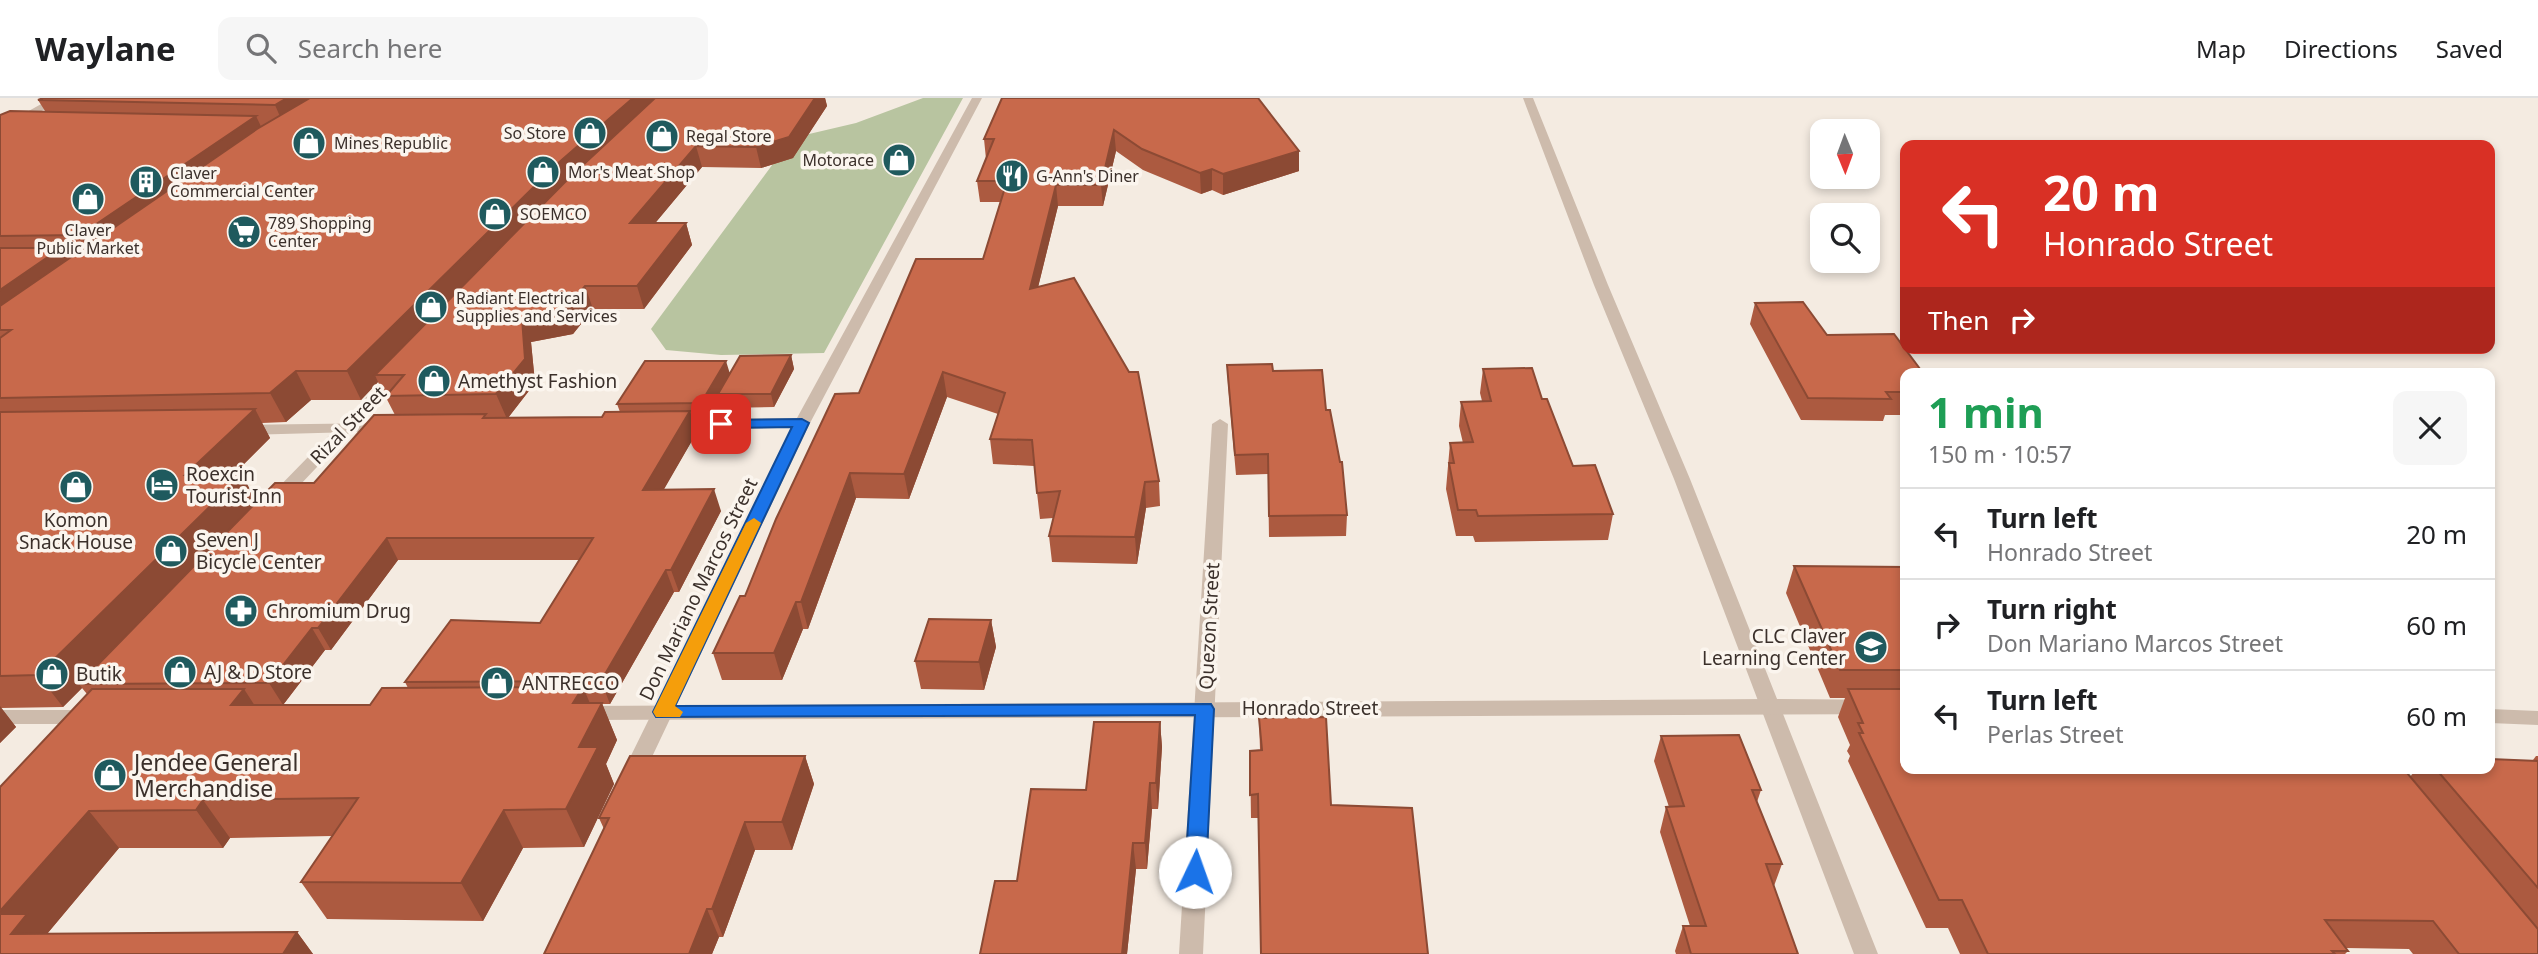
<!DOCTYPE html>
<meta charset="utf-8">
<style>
body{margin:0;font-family:"Noto Sans",sans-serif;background:#f6f6f6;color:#202124;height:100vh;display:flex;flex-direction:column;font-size:26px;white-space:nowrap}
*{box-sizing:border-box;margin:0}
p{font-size:23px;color:#757577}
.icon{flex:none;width:38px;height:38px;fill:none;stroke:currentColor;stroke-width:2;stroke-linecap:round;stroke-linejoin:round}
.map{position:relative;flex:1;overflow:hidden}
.details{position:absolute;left:1900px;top:270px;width:595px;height:406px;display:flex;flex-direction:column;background:#fff;border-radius:14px;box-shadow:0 4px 10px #0003}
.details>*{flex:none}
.guide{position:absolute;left:1900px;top:42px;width:595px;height:214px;border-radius:14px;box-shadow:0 4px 10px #0003;background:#d93025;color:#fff;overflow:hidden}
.needle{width:46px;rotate:179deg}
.fabs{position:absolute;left:1810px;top:21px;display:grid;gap:14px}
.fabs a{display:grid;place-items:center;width:70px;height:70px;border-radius:14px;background:#fff;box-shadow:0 4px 10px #0003;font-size:35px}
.pin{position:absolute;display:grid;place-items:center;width:60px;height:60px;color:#fff;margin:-30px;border-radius:14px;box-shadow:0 4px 10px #0006}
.me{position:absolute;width:77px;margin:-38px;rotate:3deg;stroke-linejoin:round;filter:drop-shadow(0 0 5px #0008)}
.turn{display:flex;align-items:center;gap:24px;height:147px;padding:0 28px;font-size:32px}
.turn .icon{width:91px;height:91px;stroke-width:2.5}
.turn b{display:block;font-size:49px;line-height:60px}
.then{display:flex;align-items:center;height:66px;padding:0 28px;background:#0003;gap:14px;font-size:26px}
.round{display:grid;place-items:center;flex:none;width:74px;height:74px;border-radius:14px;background:#f6f6f6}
.headline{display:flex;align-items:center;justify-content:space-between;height:119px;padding:0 28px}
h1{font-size:42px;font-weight:700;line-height:52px;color:#1e9e55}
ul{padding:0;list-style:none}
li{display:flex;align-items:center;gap:21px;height:91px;padding:0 28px;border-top:2px solid #e0e0e0}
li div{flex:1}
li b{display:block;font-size:26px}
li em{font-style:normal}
header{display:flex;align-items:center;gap:42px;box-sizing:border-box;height:98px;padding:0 35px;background:#fff;border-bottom:2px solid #e0e0e0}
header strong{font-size:33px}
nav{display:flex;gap:38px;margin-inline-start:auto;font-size:24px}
.search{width:490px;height:63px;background:#f6f6f6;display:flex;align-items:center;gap:18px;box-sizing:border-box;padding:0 24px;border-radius:14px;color:#757577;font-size:26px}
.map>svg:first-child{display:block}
</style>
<header>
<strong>Waylane</strong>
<div class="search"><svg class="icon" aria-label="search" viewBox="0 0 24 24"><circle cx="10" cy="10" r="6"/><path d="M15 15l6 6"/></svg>Search here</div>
<nav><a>Map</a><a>Directions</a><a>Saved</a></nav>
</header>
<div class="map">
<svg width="2538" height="856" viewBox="0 0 2538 856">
<rect width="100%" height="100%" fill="#f4ebe1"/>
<path fill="#b8c4a0" d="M923 0H963L824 255 721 257 666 252 651 231 792 40 856 25Z"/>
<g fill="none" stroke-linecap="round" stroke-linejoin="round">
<path fill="#cdbbac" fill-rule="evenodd" d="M52 0H65L0 36V29Z
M972 0H982L810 325 642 680 639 686 631 688 623 686 620 680 792 330 672 331 664 326 672 321 797 320Z
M1523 0H1533L1608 187 1690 381 1878 856H1854L1674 381 1594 187Z
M1220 321 1228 326 1203 856H1179L1212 326Z
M385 325 393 330 391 333 241 337 233 332 241 327Z
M0 612H70L77 614 80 619 77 624 70 626H0Z"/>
<path fill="#cdbbac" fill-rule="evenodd" d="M397 271 402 273 405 276 402 279 282 406H270L267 402 270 398 392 273Z
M1771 601 1906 602V616L584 622 577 620 574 615 577 610 584 608Z
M2490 611 2538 613V627L2490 625Z"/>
</g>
<path fill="#ac5a40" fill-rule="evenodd" d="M43 0H825L827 8 793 60 761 70 702 69 655 125H686L692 147 644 211H593L573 236 531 244 535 285 508 320 602 319 620 314 617 306 791 257 794 271 774 309 722 310 718 297 705 319H692L697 334 663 392 721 413 679 494H674L610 606H602L617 642 606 666 614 686 584 749 523 750 483 823 327 821 301 784 332 738 230 740 223 750H119L47 836 297 834 313 856H0L87 596 82 590 63 609 1 610 16 629 0 645V17L45 13 38 2ZM378 284 395 317 314 385 257 404 233 377 270 340 262 325 286 324 311 302H361ZM398 462H579L540 525 405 584 408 590 370 607H283L325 552H331Z
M1002 0 1299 73 1223 97 1212 92 1201 96 1143 72 1116 53 1103 108H1058L1038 189 1159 383 1160 408 1146 410 1137 466 1052 464 1049 438 1053 420 1040 421 1034 368 993 366 990 341 998 316 947 299 909 401 856 400 808 531H803L782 582H722L713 555 859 295 983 161 1001 104H980L977 83 986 61 984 41Z
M1755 205 1827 237 1906 275V317H1885L1883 323 1801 322 1750 226Z
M1227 267 1273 273 1326 312 1347 417 1346 438 1269 439 1268 376 1236 377 1228 287Z
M1483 271 1542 301 1573 368 1613 416 1608 442 1475 444 1473 438H1456L1446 391 1450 345H1463L1459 328 1461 304 1482 303 1480 295Z
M1794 468 1906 469V670L2410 679 2417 670H2490L2533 662 2536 658H2538V856H2413L2409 851 2346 850 2348 853 2345 856H1960L1948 830H1926L1848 663 1850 658 1847 653 1850 647 1838 619 1845 600H1830L1786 495Z
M991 522 996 549 984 592 921 591 915 563Z
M1326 619 1258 720H1251L1250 653 1260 652 1259 620Z
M1160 624 1162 649 1158 711H1152L1147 771H1136L1127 856H980L1017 783 1086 692Z
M1661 638 1761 692 1757 704 1782 766 1774 788 1798 856H1676L1675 853 1683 828H1690L1660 734 1666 709H1669L1654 663Z
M805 658 814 686 792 752H755L723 839H719L712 856H544L604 731 599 720Z"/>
<path fill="#8c4a34" d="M287 0H336L285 30 275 7Z
M633 0H665L375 277 378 284 361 302 347 273 556 67Z
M815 0H825L827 8 793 60 761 70 756 49Z
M256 18 267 41 95 163 80 137Z
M1114 32 1116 53 1103 108 1101 87Z
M696 48 702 69 637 147 630 125Z
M1299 53V73L1223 97V76Z
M1212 71V92L1201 96 1200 75Z
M1056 87 1058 108 1032 214 1030 191Z
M686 125 692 147 644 211 637 188Z
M61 150 77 177 0 232V192Z
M585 188 593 211 573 236 531 244 535 285 507 321 496 296 522 220Z
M791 257 794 271 774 309 771 296Z
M726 263 730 276 705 319 701 305Z
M296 273 311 302 286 324 270 295Z
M943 274 947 299 909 401 904 376Z
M255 311 270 340 203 407 185 377Z
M690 313 697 334 651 414 643 392Z
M850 375 856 400 808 531 801 504Z
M242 377 259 407 79 586 82 590 63 609 38 577Z
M1145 384 1146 410 1137 466 1135 439Z
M714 391 721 413 679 494 671 472Z
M387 440 398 462 331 552 318 530Z
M666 472 674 494 610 606 601 583Z
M796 504 803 531 782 582 774 555Z
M991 522 996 549 984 592 979 564Z
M312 530 325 552 283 607 269 585Z
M583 589 595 617 602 605 617 642 606 666 614 686 584 749 566 711 579 649 573 605Z
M244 591 268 628 231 607Z
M0 608 16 629 0 645Z
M1160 624 1162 649 1158 711 1156 685Z
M805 658 814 686 792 752 782 724Z
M1150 685 1152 711 1147 771 1145 745Z
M203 702 230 740 223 750 196 712Z
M504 712 523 750 483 823 461 785Z
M89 713 119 750 46 837 11 836 0 818V813Z
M745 724 755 752 723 839 712 811Z
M1133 745 1136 771 1127 856H1122Z
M707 811 719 839 712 856H689Z
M297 834 313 856H283Z"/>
<path fill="#c8694b" stroke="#8c4a34" stroke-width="2" d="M43 0H287L275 7 38 2Z
M310 0H633L556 67 347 273H296L270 295 0 300V240L11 232H0V208L257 31Z
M655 0H815L789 39 756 49 696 48 630 125H686L637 188H585L565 212 522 220 525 261 496 296 386 298 404 277H375L569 80Z
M1002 0H1258L1299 53 1223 76 1212 71 1200 75 1142 51 1114 32 1101 87H1056L1030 191 1074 180 1129 274H1138L1159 383 1145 384 1135 439 1049 438 1060 393 1037 395 1032 342 990 341 1005 295 943 274 904 376 850 375 801 504H796L774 555H713L740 498H745L776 421 835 296 859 295 916 161H983L1007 83H977L994 41H984Z
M10 13 256 18 80 137 0 138V17Z
M0 150H61L0 192Z
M1803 204 1827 237 1894 236 1923 275H1906V294H1886L1891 301 1808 300 1755 205Z
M791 257 771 296H718L740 258Z
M645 263H726L701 305 617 306Z
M1272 266 1273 273 1322 272 1326 312H1330L1340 364H1342L1347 417 1269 418 1268 356 1235 357 1227 267Z
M1532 270 1542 301H1547L1573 368 1595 367 1613 416 1478 418 1476 412H1458L1449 365H1454L1450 345 1473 344 1461 304 1491 303 1483 271Z
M255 311 185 377H242L38 577 0 578V314Z
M690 313 643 392 714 391 671 472H666L601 583 405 584 451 522 540 525 593 440H387L318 530H312L269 585 79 586 275 385H314L374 317 486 316 483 320 602 319 605 314Z
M1794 468 1906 469V572H1840Z
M929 521 991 522 979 564 915 563Z
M583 589 573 605H602L579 649H598L566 711 504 712 461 785 301 784 358 700 203 702 196 712 89 713 0 813V689L92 591H244L231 607H370L382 590Z
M1848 591H1906V670H2403L2538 831V856H2459L2433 823 2325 822 2348 853H2332L2335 856H1988L1962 802H1939L1859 635H1863L1858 625H1863Z
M1326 619 1331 707 1412 710 1428 856H1261L1258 696 1250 697V653L1262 652 1259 620Z
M1094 624H1160L1156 685H1150L1145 745H1133L1122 856H980L995 783H1017L1031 691 1086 692Z
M1739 637 1761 692H1752L1782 766H1766L1798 856H1691L1683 828H1706L1666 709 1684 708 1661 638Z
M630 658H805L782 724H745L712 811H707L689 856H544L609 720H599Z
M2490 661 2538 663V790L2435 670H2490Z
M0 816H27L11 836 297 834 283 856H0Z"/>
<path fill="#1a73e8" stroke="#114b97" stroke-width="2" d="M802 321 809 325 675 608 1211 606 1214 611 1206 774 1203 780 1195 783 1188 780 1185 774 1195 617 656 619 653 614 792 329 721 330 714 326 721 322Z"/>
<path fill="#f59e0b" d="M754 420 761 425 675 608 683 614 680 619H656L653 614 746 425Z"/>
<defs>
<symbol id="shop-disc" viewBox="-11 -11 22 22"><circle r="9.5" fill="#1f5a5e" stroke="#fbf5ee"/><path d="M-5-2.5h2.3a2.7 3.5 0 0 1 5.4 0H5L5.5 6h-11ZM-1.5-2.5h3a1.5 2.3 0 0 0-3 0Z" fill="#fff"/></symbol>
<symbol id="restaurant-disc" viewBox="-11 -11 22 22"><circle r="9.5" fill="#1f5a5e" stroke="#fbf5ee"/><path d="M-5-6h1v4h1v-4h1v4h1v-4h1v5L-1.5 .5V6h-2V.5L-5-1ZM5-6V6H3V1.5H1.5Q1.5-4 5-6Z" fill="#fff"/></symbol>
<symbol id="building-disc" viewBox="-11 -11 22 22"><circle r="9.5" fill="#1f5a5e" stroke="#fbf5ee"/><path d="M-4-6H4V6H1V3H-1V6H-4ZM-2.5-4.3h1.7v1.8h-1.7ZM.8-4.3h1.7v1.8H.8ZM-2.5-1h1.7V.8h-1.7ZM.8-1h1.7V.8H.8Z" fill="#fff"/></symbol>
<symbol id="supermarket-disc" viewBox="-11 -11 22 22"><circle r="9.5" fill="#1f5a5e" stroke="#fbf5ee"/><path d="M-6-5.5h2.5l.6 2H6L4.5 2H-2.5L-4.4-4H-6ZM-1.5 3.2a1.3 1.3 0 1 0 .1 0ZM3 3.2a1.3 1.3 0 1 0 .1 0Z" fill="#fff"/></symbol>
<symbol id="hotel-disc" viewBox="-11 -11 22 22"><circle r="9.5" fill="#1f5a5e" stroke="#fbf5ee"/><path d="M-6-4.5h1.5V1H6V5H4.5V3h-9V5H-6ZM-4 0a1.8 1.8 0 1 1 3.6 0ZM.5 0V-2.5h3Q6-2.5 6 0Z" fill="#fff"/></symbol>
<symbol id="pharmacy-disc" viewBox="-11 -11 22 22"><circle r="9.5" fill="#1f5a5e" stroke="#fbf5ee"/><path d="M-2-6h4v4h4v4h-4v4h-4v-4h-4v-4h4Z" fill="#fff"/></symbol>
<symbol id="school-disc" viewBox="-11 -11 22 22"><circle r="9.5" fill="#1f5a5e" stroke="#fbf5ee"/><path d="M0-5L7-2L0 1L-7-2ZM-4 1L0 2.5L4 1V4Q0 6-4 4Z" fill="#fff"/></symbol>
</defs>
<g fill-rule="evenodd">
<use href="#shop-disc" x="571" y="16" width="38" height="38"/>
<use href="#shop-disc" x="643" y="19" width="38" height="38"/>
<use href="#shop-disc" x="290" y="26" width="38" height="38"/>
<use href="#shop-disc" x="880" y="43" width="38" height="38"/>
<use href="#shop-disc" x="524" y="55" width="38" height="38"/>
<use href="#restaurant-disc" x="993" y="59" width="38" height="38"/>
<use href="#building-disc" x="127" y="65" width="38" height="38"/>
<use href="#shop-disc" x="69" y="82" width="38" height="38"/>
<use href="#shop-disc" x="476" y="97" width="38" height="38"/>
<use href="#supermarket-disc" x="225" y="115" width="38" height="38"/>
<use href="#shop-disc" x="412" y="190" width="38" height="38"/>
<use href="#shop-disc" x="415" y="264" width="38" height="38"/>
<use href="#hotel-disc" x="143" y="368" width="38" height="38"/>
<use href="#shop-disc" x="57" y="370" width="38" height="38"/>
<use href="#shop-disc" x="152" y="434" width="38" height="38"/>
<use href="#pharmacy-disc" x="222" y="494" width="38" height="38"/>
<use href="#school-disc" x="1852" y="530" width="38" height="38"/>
<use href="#shop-disc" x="161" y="555" width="38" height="38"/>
<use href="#shop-disc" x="33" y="557" width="38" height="38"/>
<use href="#shop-disc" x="478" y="566" width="38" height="38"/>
<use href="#shop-disc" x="91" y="658" width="38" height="38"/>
</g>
<g text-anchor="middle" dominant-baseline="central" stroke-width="7" stroke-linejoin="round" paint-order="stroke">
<g font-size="16" fill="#3b302b" stroke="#fbf5ee" text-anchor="start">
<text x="566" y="35" text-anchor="end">So Store</text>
<text x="686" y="38">Regal Store</text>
<text x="334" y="45">Mines Republic</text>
<text x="874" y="62" text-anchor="end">Motorace</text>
<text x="568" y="74">Mor's Meat Shop</text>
<text x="170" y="75">Claver<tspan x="170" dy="18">Commercial Center</tspan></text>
<text x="1036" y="78">G-Ann's Diner</text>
<text x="520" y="116">SOEMCO</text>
<text x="268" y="125">789 Shopping<tspan x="268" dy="18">Center</tspan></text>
<text x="88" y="132" text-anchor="middle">Claver<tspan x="88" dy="18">Public Market</tspan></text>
<text x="456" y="200">Radiant Electrical<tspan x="456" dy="18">Supplies and Services</tspan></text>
</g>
<g font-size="19" fill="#3b302b" stroke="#fbf5ee" text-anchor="start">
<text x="458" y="283">Amethyst Fashion</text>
<text x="186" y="376">Roexcin<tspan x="186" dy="22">Tourist Inn</tspan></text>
<text x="76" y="422" text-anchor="middle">Komon<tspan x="76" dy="22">Snack House</tspan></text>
<text x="196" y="442">Seven J<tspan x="196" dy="22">Bicycle Center</tspan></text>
<text x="266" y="513">Chromium Drug</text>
<text x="1846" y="538" text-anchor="end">CLC Claver<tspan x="1846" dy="22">Learning Center</tspan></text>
<text x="204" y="574">AJ &amp; D Store</text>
<text x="76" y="576">Butik</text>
<text x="522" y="585">ANTRECCO</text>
</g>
<g font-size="19" fill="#3b302b" stroke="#fbf5ee">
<text transform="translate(348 327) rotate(-46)">Rizal Street</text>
<text transform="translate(698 491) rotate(-64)">Don Mariano Marcos Street</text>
<text transform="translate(1209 528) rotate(-87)">Quezon Street</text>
<text x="1310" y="610">Honrado Street</text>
</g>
<g font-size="23" fill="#3b302b" stroke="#fbf5ee" text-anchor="start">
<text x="134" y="664">Jendee General<tspan x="134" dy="26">Merchandise</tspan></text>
</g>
</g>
</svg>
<div class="fabs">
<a><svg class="needle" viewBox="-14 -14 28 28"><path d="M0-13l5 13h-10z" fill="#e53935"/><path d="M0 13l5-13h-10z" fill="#757577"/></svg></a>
<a><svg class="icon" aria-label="search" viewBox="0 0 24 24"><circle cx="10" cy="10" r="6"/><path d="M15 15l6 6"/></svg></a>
</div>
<div class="pin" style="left:721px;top:326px;background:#d93025"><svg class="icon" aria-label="arrive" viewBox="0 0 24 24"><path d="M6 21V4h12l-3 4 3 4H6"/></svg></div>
<svg class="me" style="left:1195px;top:774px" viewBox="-20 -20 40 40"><circle r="19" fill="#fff"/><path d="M0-13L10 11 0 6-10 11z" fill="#1a73e8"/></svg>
<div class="guide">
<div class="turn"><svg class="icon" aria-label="left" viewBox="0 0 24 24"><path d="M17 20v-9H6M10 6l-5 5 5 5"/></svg><div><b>20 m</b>Honrado Street</div></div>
<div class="then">Then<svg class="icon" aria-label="right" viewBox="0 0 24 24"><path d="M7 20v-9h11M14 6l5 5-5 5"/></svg></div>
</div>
<section class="details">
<div class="headline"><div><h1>1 min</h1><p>150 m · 10:57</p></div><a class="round"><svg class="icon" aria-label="close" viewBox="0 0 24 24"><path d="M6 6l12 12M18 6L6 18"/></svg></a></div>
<ul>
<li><svg class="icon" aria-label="left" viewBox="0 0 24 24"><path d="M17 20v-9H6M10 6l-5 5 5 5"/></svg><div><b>Turn left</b><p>Honrado Street</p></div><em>20 m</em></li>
<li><svg class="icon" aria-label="right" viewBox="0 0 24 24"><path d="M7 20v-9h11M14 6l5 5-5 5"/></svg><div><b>Turn right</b><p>Don Mariano Marcos Street</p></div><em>60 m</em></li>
<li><svg class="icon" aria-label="left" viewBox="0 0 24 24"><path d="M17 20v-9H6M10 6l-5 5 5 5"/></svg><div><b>Turn left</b><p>Perlas Street</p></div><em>60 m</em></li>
</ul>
</section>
</div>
